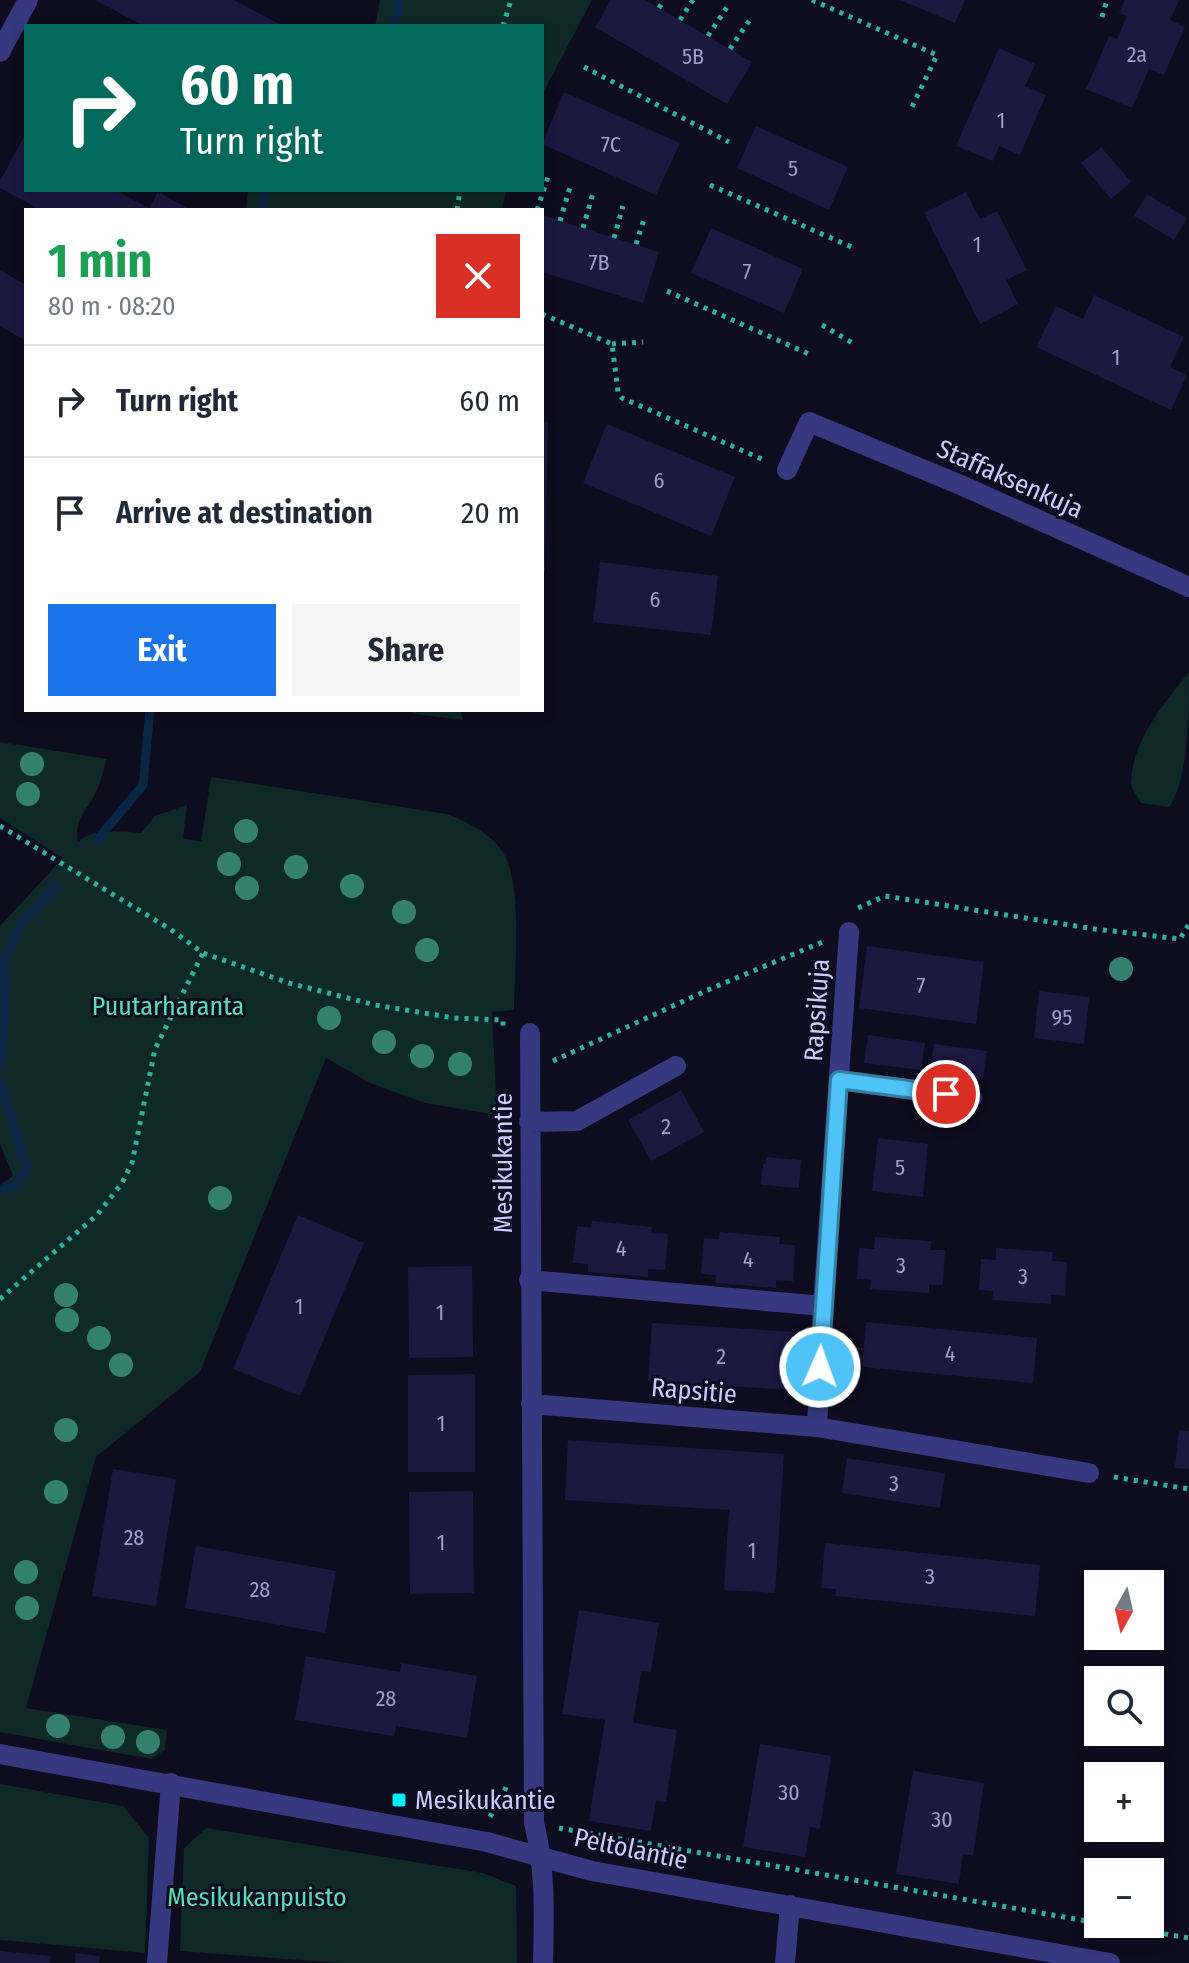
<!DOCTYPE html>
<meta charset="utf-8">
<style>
body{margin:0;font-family:"Fira Sans Condensed",sans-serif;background:#f6f6f7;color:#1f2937;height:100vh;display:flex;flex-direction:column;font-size:30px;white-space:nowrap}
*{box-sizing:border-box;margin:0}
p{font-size:26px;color:#747a83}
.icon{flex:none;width:44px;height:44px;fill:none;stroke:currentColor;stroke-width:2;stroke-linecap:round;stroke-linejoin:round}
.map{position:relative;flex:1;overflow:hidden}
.drawer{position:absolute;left:24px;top:208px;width:520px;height:504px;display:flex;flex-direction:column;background:#fff;border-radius:0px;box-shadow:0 4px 12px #0003}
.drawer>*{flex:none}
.top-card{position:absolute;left:24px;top:24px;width:520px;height:168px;border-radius:0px;box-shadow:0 4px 12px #0003;background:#00695c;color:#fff;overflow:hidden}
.needle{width:52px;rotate:188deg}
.fabs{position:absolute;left:1084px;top:1570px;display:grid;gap:16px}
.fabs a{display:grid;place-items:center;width:80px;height:80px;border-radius:0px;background:#fff;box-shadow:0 4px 12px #0003;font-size:40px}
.pin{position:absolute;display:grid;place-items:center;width:68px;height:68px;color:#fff;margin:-34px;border:4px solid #fff;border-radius:50%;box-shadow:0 2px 8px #0007}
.me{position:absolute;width:88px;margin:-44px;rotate:2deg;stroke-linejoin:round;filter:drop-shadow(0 0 6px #0008)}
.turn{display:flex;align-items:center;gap:28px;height:168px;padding:0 24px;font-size:36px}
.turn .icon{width:104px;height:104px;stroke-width:2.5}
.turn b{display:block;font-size:56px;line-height:68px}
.round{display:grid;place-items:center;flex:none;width:84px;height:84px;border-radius:0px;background:#f6f6f7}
.summary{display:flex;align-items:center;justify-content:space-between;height:136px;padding:0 24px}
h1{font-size:48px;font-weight:700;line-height:60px;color:#1e9e55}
.cta{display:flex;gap:16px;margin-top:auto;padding:16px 24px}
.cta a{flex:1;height:92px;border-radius:0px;background:#1a73e8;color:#fff;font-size:32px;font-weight:700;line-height:92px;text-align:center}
.cta a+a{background:#f6f6f7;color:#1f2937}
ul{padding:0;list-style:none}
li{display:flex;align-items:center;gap:24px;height:112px;padding:0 24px;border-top:2px solid #e0e1e3}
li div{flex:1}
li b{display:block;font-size:30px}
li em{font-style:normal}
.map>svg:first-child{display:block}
</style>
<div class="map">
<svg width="1189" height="1963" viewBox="0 0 1189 1963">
<rect width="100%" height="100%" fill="#0e0c1f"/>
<path fill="#0f2926" d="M380 0H592L542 95V26H375Z
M248 190H507L501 210H246Z
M1189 672C1189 707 1189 780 1169 807L1141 803 1131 786C1131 741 1163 705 1189 672Z
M409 710H461L463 720 414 714Z
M0 742 107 759C103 770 101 783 96 792 87 811 74 818 78 842 92 828 121 831 141 833L155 816 187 805 183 839 201 841 211 777 447 814C467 822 490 833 502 851 524 882 514 972 514 1010L492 1012 497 1115 425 1103 370 1083 326 1058 200 1372 96 1457 26 1708 167 1730 165 1750 151 1759 0 1732V1185L13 1176 0 1144V926L63 858 0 818Z
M0 1784 123 1806 149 1838 145 1953 0 1940Z
M206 1828 483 1873 516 1886 517 1963H341L180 1951 184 1848Z"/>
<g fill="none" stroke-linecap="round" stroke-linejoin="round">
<path stroke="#0b2544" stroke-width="9" d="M392 26 399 11 398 0
M262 210 265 190
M97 840 143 785 150 710
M0 1064 5 1012 4 960 20 925 56 886
M0 1080 27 1170 14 1185 0 1191"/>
</g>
<path fill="#1d1840" d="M95 0H234L283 26H144Z
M611 0H645L752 62 727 104 595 27Z
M900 0H965L955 23Z
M1125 0H1179L1170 20 1185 27 1164 75 1149 69 1132 108 1086 89 1109 36 1117 39 1127 16 1119 13Z
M999 48 1035 64 1025 86 1046 95 1020 155 999 146 993 161 956 146Z
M564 92 680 143 656 195 542 144Z
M756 126 848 167 829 210 737 168Z
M26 133V190H115L149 208 158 192 191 210H41L0 188V181Z
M1101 147 1131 182 1111 199 1081 163Z
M966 192 980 219 997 211 1027 270 1006 280 1018 304 980 324 924 213Z
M1147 194 1187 218 1174 240 1134 216Z
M542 215 659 252 643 303 542 272Z
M711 228 803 269 784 313 691 273Z
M0 270 26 285V341L0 326Z
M1094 295 1184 337 1170 367 1187 375 1171 410 1036 347 1056 306 1083 319Z
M542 421 548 422 545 571H542Z
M607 424 735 477 711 536 583 483Z
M600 562 718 576 711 635 593 622Z
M867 946 984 962 976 1024 859 1008Z
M1039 991 1089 997 1084 1044 1034 1038Z
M868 1035 925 1043 921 1070 864 1063Z
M934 1044 987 1051 983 1079 930 1072Z
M681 1090 704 1132 651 1161 628 1120Z
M878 1138 928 1144 923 1197 872 1191Z
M766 1157 801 1160 799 1188 761 1185 763 1164 766 1163Z
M298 1215 364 1243 300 1396 233 1369Z
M592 1221 652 1227 651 1233 668 1234 665 1270 648 1269V1277L588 1272V1264L573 1263 577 1226 591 1228Z
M720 1232 780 1237 779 1244 795 1245 793 1281 776 1280V1288L715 1283 716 1275 701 1274 704 1238 719 1239Z
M875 1237 931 1241 930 1250H945L943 1285H929V1293L870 1289 871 1280 857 1279 859 1248 874 1249Z
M996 1248 1053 1252 1052 1261 1067 1262 1065 1296 1051 1295V1304L992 1300 993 1291 979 1290 981 1259 996 1260Z
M472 1266 473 1357 409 1358 408 1267Z
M866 1322 1037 1338 1033 1383 862 1367Z
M652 1323 794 1332 790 1390 648 1381Z
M475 1374V1472H408V1375Z
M1179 1430 1189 1431V1469L1175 1468Z
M568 1440 784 1454 775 1593 724 1590 729 1510 565 1500Z
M847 1458 945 1473 940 1508 842 1493Z
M113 1469 176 1479 156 1606 92 1596Z
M473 1491 474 1593 410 1594 409 1492Z
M825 1543 1040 1565 1035 1616 835 1596 836 1589 821 1588Z
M196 1546 336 1571 325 1633 185 1608Z
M579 1610 659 1623 651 1672 641 1671 633 1723 677 1730 666 1802 656 1801 651 1831 589 1821 605 1720 562 1714Z
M306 1656 400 1672 401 1663 477 1676 467 1738 396 1726 394 1736 295 1720Z
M760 1744 831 1756 820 1829 810 1827 805 1857 743 1847Z
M913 1771 984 1783 973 1856 963 1854 959 1884 896 1874Z
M0 1951 51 1956 50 1963H0Z
M75 1953 100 1956 99 1963H75Z"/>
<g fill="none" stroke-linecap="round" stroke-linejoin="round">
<path stroke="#2cb19f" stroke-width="5" stroke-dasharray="4 6" stroke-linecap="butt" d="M812 0 937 55 912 107
M659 8 664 0
M1102 17 1107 0
M680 20 693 0
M503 26 511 0
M708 36 729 4
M730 49 751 18
M584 67 729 142
M710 185 854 248
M457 210 460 190
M537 210 549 174
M560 221 571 184
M583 228 593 193
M614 238 623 206
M636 244 645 216
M667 291 809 354
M542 314 612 344 618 392 622 398 764 460
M822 325 856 345
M612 344 643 342
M0 826 170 929 203 953 289 983 375 1005 454 1018 503 1020V1026
M858 908 885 896 1095 929 1180 939 1189 924
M553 1061 710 989 825 941
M0 1299 97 1215 122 1183 132 1163 155 1049 203 953
M1114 1477 1189 1489
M490 1817 502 1797 507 1784
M559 1828 1098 1923
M1105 1924 1189 1938"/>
<path stroke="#36397f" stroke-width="20" d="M0 52 28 0
M787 470 809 422 963 486 1189 587
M530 1033 534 1823C546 1870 544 1915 543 1963
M839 1080 972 1098
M529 1122 577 1121 676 1066
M529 1280 823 1306
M531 1404 817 1427 1089 1473
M817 1427 823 1306 849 932
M0 1754 487 1842 592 1871 1110 1963
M157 1963 171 1783
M785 1963 790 1905"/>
</g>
<g fill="#358170">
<circle cx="32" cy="764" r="12"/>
<circle cx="28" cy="794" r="12"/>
<circle cx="246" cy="831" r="12"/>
<circle cx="229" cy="864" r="12"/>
<circle cx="296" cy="867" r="12"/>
<circle cx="352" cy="886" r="12"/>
<circle cx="247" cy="888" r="12"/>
<circle cx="404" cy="912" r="12"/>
<circle cx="427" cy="950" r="12"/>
<circle cx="1121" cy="969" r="12"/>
<circle cx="329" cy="1018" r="12"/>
<circle cx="384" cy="1042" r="12"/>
<circle cx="422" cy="1056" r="12"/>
<circle cx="460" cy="1064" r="12"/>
<circle cx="220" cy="1198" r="12"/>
<circle cx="66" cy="1295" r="12"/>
<circle cx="67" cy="1320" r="12"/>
<circle cx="99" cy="1338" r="12"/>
<circle cx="121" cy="1365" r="12"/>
<circle cx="66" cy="1430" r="12"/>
<circle cx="56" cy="1492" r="12"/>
<circle cx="26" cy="1572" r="12"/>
<circle cx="27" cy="1608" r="12"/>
<circle cx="58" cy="1726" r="12"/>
<circle cx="113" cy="1737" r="12"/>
<circle cx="148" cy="1742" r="12"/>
</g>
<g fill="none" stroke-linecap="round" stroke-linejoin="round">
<defs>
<path id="route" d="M820 1367 839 1080 946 1094"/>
</defs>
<use href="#route" stroke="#337fa1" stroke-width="20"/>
<use href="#route" stroke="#4fc3f7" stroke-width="14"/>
</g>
<rect fill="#00eff5" stroke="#0e0c1f" stroke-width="3" x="391" y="1792" width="16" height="16" rx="4"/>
<g text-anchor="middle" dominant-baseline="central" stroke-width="6" stroke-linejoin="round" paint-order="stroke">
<g font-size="22" fill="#a09ecf">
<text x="1137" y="54">2a</text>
<text x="693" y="56">5B</text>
<text x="1001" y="120">1</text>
<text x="611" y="144">7C</text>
<text x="793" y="168">5</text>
<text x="977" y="244">1</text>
<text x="599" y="262">7B</text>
<text x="747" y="271">7</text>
<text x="1116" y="357">1</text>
<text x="659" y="480">6</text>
<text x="655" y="599">6</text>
<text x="921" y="985">7</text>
<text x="1062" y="1017">95</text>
<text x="666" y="1126">2</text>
<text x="900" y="1167">5</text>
<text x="621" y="1248">4</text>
<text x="748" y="1259">4</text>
<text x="901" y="1265">3</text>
<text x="1023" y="1276">3</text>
<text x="299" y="1306">1</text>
<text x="440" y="1312">1</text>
<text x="950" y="1353">4</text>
<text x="721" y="1356">2</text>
<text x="441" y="1423">1</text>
<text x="894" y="1483">3</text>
<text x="134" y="1537">28</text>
<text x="441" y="1542">1</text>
<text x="752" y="1550">1</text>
<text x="930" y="1576">3</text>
<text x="260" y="1589">28</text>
<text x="386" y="1698">28</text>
<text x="789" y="1792">30</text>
<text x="942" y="1819">30</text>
</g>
<g font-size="26" fill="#cccaff" stroke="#0e0c1f">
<text transform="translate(1010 479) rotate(24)">Staffaksenkuja</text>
<text transform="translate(817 1010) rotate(-86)">Rapsikuja</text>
<text transform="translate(503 1163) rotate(-90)">Mesikukantie</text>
<text transform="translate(694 1391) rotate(5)">Rapsitie</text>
<text transform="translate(631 1849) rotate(12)">Peltolantie</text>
</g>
<g font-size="26" fill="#55e0b3" stroke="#0e0c1f">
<text x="168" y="1006">Puutarharanta</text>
<text x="257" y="1897">Mesikukanpuisto</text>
</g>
<g font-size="26" fill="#cccaff" stroke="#0e0c1f" text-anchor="start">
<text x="415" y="1800">Mesikukantie</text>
</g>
</g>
</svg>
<div class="fabs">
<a><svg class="needle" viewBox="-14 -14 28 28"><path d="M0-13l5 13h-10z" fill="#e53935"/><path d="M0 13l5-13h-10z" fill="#747a83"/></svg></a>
<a><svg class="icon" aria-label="search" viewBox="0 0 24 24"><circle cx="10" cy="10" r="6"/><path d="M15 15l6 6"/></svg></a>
<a>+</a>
<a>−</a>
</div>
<div class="pin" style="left:946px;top:1094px;background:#d93025"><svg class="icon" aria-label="arrive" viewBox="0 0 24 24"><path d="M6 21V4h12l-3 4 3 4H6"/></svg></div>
<svg class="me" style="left:820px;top:1367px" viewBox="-20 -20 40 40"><circle r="17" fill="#4fc3f7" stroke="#fff" stroke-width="3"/><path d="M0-11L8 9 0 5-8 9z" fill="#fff"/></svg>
<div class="top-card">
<div class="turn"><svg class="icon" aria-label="right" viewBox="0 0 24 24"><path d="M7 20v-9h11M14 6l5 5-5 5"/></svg><div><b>60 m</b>Turn right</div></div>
</div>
<section class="drawer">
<div class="summary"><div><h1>1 min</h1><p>80 m · 08:20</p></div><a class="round" style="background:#d93025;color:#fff"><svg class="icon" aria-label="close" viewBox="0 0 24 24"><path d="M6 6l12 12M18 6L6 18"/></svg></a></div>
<ul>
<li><svg class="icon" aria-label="right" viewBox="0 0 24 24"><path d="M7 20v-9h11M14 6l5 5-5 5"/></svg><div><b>Turn right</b></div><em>60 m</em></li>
<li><svg class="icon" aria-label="arrive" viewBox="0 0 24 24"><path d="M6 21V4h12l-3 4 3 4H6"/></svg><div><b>Arrive at destination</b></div><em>20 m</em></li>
</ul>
<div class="cta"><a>Exit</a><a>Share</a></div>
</section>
</div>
